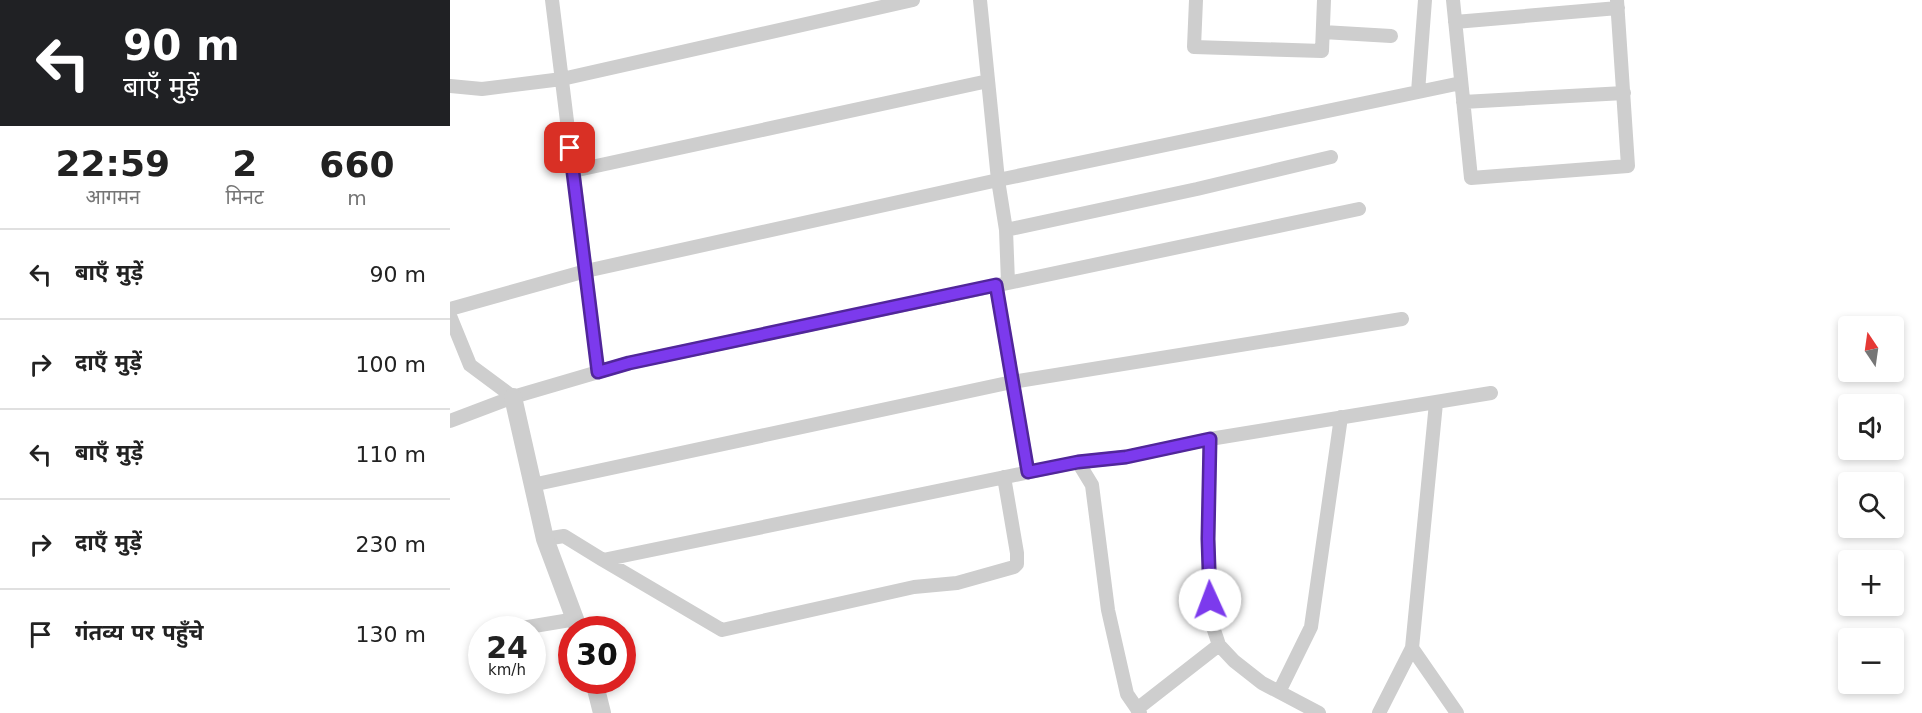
<!DOCTYPE html>
<html lang="hi">
<meta charset="utf-8">
<style>
body{margin:0;font-family:"DejaVu Sans","Noto Sans Devanagari",sans-serif;background:#f6f6f6;color:#222;height:100vh;display:flex;flex-direction:column;font-size:22px;white-space:nowrap}
*{box-sizing:border-box;margin:0}
p{font-size:20px;color:#767676}
.icon{flex:none;width:33px;height:33px;fill:none;stroke:currentColor;stroke-width:2;stroke-linecap:round;stroke-linejoin:round}
.map{position:relative;flex:1;overflow:hidden}
.panel{display:flex;flex-direction:column;background:#fff;width:450px}
.panel>*{flex:none}
.banner{background:#202124;color:#fff;overflow:hidden}
.needle{width:39px;rotate:347deg}
.tools{position:absolute;left:1388px;top:316px;display:grid;gap:12px}
.tools a{display:grid;place-items:center;width:66px;height:66px;border-radius:6px;background:#fff;box-shadow:0 3px 9px #0003;font-size:30px}
.speed{position:absolute;left:18px;top:616px;display:flex;gap:12px;font-size:30px;font-weight:700;text-align:center}
.speed>*{display:grid;place-content:center;width:78px;height:78px;border-radius:50%;background:#fff;box-shadow:0 3px 9px #0003;line-height:1}
.speed small{font-size:15px;font-weight:400}
.speed .limit{border:9px solid #d22;background:#fff;color:#111}
.pin{position:absolute;display:grid;place-items:center;width:51px;height:51px;color:#fff;margin:-26px;border-radius:12px;box-shadow:0 3px 9px #0006}
.me{position:absolute;width:66px;margin:-33px;rotate:358deg;stroke-linejoin:round;filter:drop-shadow(0 0 4px #0008)}
.turn{display:flex;align-items:center;gap:21px;height:126px;padding:0 24px;font-size:27px}
.turn .icon{width:78px;height:78px;stroke-width:2.5}
.turn b{display:block;font-size:42px;line-height:51px}
.eta{display:flex;justify-content:space-evenly;align-items:center;height:102px;text-align:center}
.eta b{font-size:36px;font-weight:800;line-height:42px}
ul{padding:0;list-style:none}
li{display:flex;align-items:center;gap:18px;height:90px;padding:0 24px;border-top:2px solid #e0e0e0}
li div{flex:1}
li b{display:block;font-size:22px}
li em{font-style:normal}
main{display:flex;flex:1;min-height:0}
.map>svg:first-child{display:block}
</style>
<main>
<section class="panel">
<div class="banner">
<div class="turn"><svg class="icon" aria-label="left" viewBox="0 0 24 24"><path d="M17 20v-9H6M10 6l-5 5 5 5"/></svg><div><b>90 m</b>बाएँ मुड़ें</div></div>
</div>
<div class="eta">
<div><b>22:59</b><p>आगमन</p></div>
<div><b>2</b><p>मिनट</p></div>
<div><b>660</b><p>m</p></div>
</div>
<ul>
<li><svg class="icon" aria-label="left" viewBox="0 0 24 24"><path d="M17 20v-9H6M10 6l-5 5 5 5"/></svg><div><b>बाएँ मुड़ें</b></div><em>90 m</em></li>
<li><svg class="icon" aria-label="right" viewBox="0 0 24 24"><path d="M7 20v-9h11M14 6l5 5-5 5"/></svg><div><b>दाएँ मुड़ें</b></div><em>100 m</em></li>
<li><svg class="icon" aria-label="left" viewBox="0 0 24 24"><path d="M17 20v-9H6M10 6l-5 5 5 5"/></svg><div><b>बाएँ मुड़ें</b></div><em>110 m</em></li>
<li><svg class="icon" aria-label="right" viewBox="0 0 24 24"><path d="M7 20v-9h11M14 6l5 5-5 5"/></svg><div><b>दाएँ मुड़ें</b></div><em>230 m</em></li>
<li><svg class="icon" aria-label="arrive" viewBox="0 0 24 24"><path d="M6 21V4h12l-3 4 3 4H6"/></svg><div><b>गंतव्य पर पहुँचे</b></div><em>130 m</em></li>
</ul>
</section>
<div class="map">
<svg width="1472" height="713" viewBox="0 0 1472 713">
<rect width="100%" height="100%" fill="#fff"/>
<g fill="none" stroke-linecap="round" stroke-linejoin="round">
<path stroke="#cecece" stroke-width="14" d="M102 0 148 372
M530 0 548 180 556 230 558 282
M746 0 744 47 872 51 874 0
M1003 0 1021 178 1178 166 1167 0
M1005 22 1168 8
M873 32 941 36
M0 86 32 89 112 79 463 0
M968 92 975 0
M1013 102 1174 93
M123 171 538 81
M556 230 747 189 881 157
M546 285 578 472
M0 309 136 271 548 180 1011 83
M0 316 20 365 63 397
M0 421 63 397 179 363 909 209
M760 439 758 539 761 621 769 645 784 661 812 683 869 713
M628 462 642 485 658 610 677 694 690 713
M82 485 562 382 952 319
M95 539 114 536 153 560 628 462 676 457 760 439 1041 393
M153 560 272 630 464 587 507 583 564 567 567 564V553L554 477
M60 630 126 619
M962 648 1007 713
M829 692 861 627 891 417
M687 709 769 645
M929 713 962 648 986 403"/>
<path stroke="#cecece" stroke-width="18" d="M63 397 95 539 129 630
M144 681 152 713"/>
</g>
<g fill="none" stroke-linecap="round" stroke-linejoin="round">
<defs>
<path id="route" d="M120 148 148 372 179 363 546 285 578 472 628 462 676 457 760 439 758 539 760 600"/>
</defs>
<use href="#route" stroke="#51269a" stroke-width="15"/>
<use href="#route" stroke="#7c3aed" stroke-width="10"/>
</g>
</svg>
<div class="tools">
<a><svg class="needle" viewBox="-14 -14 28 28"><path d="M0-13l5 13h-10z" fill="#e53935"/><path d="M0 13l5-13h-10z" fill="#767676"/></svg></a>
<a><svg class="icon" aria-label="sound" viewBox="0 0 24 24"><path d="M4 9h4l5-4v14l-5-4H4zM17 9q2 3 0 6"/></svg></a>
<a><svg class="icon" aria-label="search" viewBox="0 0 24 24"><circle cx="10" cy="10" r="6"/><path d="M15 15l6 6"/></svg></a>
<a>+</a>
<a>−</a>
</div>
<div class="speed"><div>24<small>km/h</small></div><div class="limit">30</div></div>
<div class="pin" style="left:120px;top:148px;background:#d93025"><svg class="icon" aria-label="arrive" viewBox="0 0 24 24"><path d="M6 21V4h12l-3 4 3 4H6"/></svg></div>
<svg class="me" style="left:760px;top:600px" viewBox="-20 -20 40 40"><circle r="19" fill="#fff"/><path d="M0-13L10 11 0 6-10 11z" fill="#7c3aed"/></svg>
</div>
</main>
